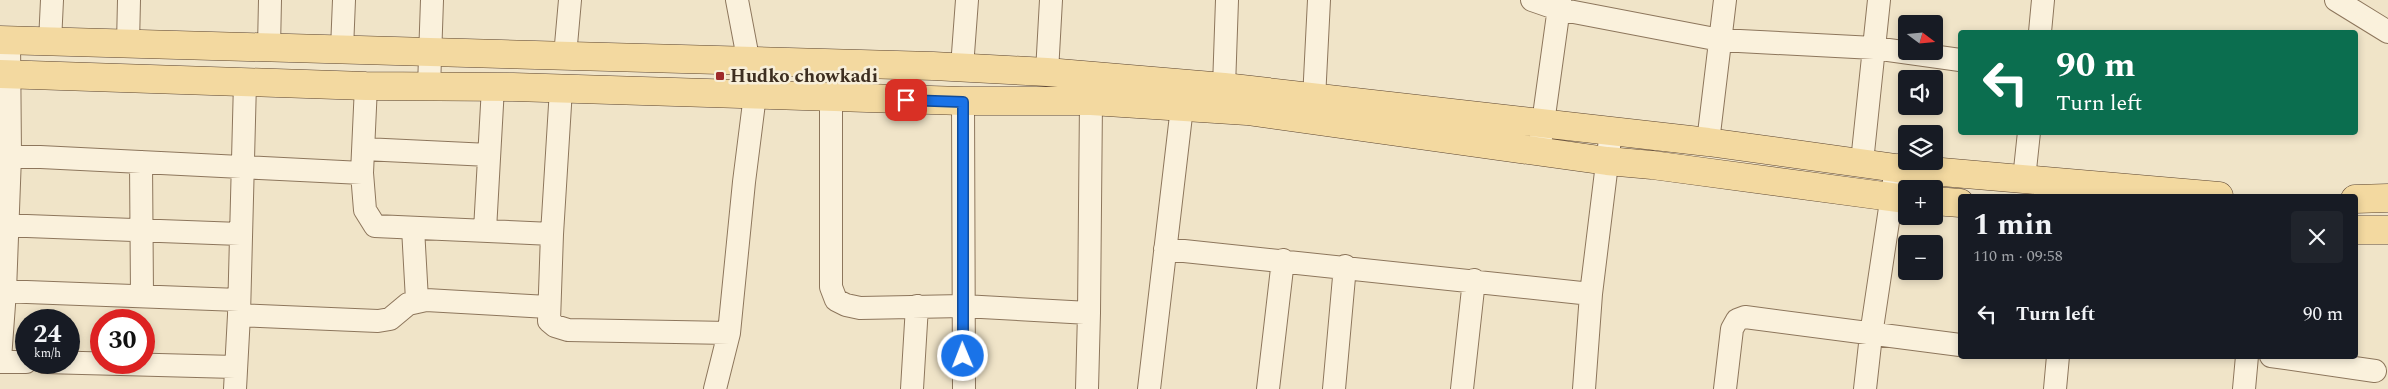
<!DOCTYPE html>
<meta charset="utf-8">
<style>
body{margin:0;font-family:Spectral,serif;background:#20242c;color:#f1f3f6;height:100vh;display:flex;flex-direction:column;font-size:19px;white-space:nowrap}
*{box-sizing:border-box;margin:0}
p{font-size:16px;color:#9ea1a6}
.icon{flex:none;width:28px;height:28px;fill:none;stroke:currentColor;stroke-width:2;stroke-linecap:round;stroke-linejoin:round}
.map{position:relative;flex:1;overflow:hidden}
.sheet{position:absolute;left:1958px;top:194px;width:400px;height:165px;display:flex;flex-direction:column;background:#171b24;border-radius:5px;box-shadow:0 2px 8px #0003}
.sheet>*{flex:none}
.banner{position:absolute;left:1958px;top:30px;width:400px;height:105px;border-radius:5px;box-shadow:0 2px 8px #0003;background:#0b6e4f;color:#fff;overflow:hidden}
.needle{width:32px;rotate:106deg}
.fabs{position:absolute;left:1898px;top:15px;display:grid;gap:10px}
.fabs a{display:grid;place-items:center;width:45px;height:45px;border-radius:5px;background:#171b24;box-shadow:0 2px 8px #0003;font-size:25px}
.speed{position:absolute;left:15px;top:309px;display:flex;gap:10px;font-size:25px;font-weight:700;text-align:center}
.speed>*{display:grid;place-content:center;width:65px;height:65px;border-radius:50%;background:#171b24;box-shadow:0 2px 8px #0003;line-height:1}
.speed small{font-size:12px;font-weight:400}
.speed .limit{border:8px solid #d22;background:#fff;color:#111}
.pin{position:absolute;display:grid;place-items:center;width:42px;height:42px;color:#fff;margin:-21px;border-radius:10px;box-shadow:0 2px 8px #0006}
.me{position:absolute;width:55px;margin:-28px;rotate:359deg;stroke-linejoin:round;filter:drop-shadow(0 0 4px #0008)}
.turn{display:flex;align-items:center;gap:18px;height:105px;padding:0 15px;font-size:22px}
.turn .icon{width:65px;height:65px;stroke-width:2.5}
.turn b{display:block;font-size:35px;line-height:42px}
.round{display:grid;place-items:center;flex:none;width:52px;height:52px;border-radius:5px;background:#20242c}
.summary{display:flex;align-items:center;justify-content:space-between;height:85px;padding:0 15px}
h1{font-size:30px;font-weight:700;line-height:38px}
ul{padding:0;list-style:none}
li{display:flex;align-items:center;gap:15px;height:70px;padding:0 15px}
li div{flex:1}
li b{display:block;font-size:19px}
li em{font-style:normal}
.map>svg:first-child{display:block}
</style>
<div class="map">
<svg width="2388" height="389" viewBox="0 0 2388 389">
<rect width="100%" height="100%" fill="#f0e4c8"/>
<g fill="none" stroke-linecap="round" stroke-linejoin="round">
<defs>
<path id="minor" d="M1532 0 1558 9 1720 40 1874 48 1960 60
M2336 0 2388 32
M2040 32 2043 0
M50 42 52 0
M128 44 129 0
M269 47 270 0
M342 49 344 0
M565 56 570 0
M962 67 967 0
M1047 72 1051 0
M366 86 362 173 365 210 375 226 552 234 549 321 555 326 568 330 729 333
M429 87 432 0
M1224 87 1227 0
M831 98V287L836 300 846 305 860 308 963 306 1089 313 1087 389
M1314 99 1319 0
M963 101 964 389
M1708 142 1725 0
M364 149 489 155
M1539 152 1560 0
M0 155 362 173
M141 162 142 296
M1862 162 1879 0
M2024 179 2029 132
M0 225 240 234
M413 228 417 300
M485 230 493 87
M552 234 561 89
M1165 249 1591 294
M0 291 239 300
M1089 313 1091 101
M239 315 378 321 390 319 408 304 426 300 548 307
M2271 356 2375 371
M0 359 5 291 10 156 9 40
M0 362H26
M44 362 235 367
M235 389 239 315 245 82
M715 389 729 333 744 182 755 95 737 0
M912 389 917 306
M1149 389 1182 107
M1268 389 1283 260
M1334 389 1345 266
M1462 389 1474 280
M1584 389 1591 294 1611 131
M1725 389 1732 329 1737 320 1745 317 1960 345
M1865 389 1871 335 1896 168
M2055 389 2058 356
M2244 389 2247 356"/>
<path id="major" d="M0 40 933 66 1047 72 1224 87 1708 142 1896 168 2219 196
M0 74 366 86 513 87 963 101H1091L1247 111 1607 161 1652 165 1906 199
M2355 199 2388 198
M1934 201 1960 203
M2355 230H2388"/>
</defs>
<use href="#minor" stroke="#8d765c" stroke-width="24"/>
<use href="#major" stroke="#5b4430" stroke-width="29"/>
<use href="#minor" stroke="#faf1dc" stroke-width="22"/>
<use href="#major" stroke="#f3d9a0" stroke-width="28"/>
</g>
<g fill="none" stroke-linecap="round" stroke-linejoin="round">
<defs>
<path id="route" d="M906 100 963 102V356"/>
</defs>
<use href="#route" stroke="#114b97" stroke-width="12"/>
<use href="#route" stroke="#1a73e8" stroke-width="9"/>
</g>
<rect fill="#9e2a2b" stroke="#f7eed8" stroke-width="2" x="715" y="71" width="10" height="10" rx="2.5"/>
<g text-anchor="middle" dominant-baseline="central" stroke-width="5" stroke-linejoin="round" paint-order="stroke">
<g font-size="19" font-weight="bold" fill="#3d2e20" stroke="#f7eed8" text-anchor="start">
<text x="730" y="76">Hudko chowkadi</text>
</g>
</g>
</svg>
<div class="fabs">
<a><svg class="needle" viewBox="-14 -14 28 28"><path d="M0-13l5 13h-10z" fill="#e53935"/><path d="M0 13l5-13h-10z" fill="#9ea1a6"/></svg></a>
<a><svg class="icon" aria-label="sound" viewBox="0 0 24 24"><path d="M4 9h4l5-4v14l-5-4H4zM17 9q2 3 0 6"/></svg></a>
<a><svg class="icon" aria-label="layers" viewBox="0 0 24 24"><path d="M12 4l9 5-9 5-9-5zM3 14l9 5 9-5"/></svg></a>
<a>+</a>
<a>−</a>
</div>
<div class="speed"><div>24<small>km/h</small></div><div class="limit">30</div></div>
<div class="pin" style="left:906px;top:100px;background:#d93025"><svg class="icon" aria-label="arrive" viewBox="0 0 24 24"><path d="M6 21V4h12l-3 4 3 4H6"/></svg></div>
<svg class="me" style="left:963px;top:356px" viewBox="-20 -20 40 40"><circle r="17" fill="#1a73e8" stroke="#fff" stroke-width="3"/><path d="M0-11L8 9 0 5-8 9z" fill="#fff"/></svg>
<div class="banner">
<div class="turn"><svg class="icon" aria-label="left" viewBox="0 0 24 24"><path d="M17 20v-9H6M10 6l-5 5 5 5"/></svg><div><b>90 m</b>Turn left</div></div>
</div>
<section class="sheet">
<div class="summary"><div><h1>1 min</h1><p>110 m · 09:58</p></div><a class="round"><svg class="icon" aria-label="close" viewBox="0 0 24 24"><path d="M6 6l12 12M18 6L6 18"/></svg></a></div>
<ul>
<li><svg class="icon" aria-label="left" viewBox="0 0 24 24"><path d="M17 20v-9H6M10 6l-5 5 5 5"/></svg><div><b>Turn left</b></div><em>90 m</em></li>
</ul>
</section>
</div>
